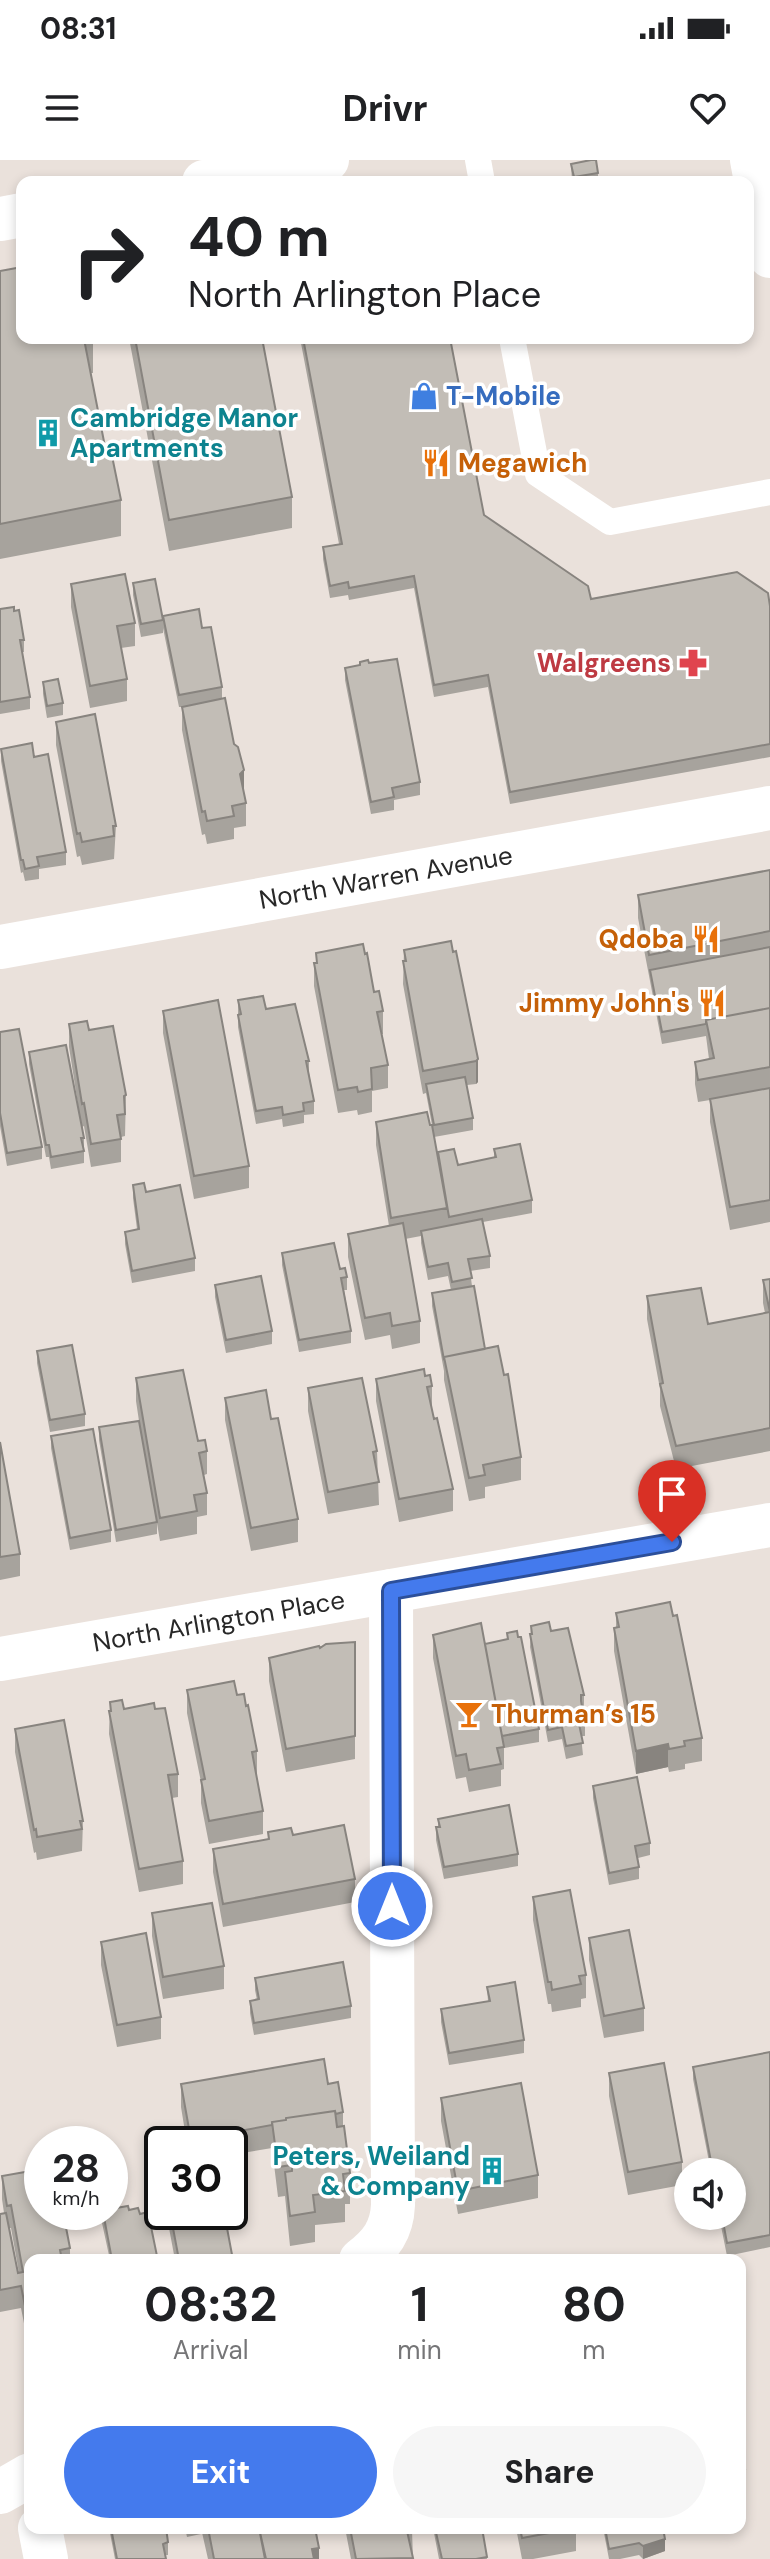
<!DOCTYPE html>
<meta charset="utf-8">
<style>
body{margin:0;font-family:"DM Sans",sans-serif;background:#f6f6f6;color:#202124;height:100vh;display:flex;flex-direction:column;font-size:30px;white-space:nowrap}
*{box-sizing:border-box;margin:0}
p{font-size:26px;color:#757577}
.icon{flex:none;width:44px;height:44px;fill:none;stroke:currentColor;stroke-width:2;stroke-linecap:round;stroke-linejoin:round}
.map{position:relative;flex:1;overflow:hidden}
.sheet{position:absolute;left:24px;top:2094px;width:722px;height:280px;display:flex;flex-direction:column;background:#fff;border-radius:16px;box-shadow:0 4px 12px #0003}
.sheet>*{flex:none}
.hud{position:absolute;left:16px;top:16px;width:738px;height:168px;border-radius:16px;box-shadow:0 4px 12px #0003;background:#fff;color:#202124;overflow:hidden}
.tools{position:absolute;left:674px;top:1998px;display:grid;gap:16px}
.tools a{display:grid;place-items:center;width:72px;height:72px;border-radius:50%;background:#fff;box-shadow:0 4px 12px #0003;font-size:40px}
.speed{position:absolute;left:24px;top:1966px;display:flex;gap:16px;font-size:40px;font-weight:700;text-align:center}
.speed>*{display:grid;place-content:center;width:104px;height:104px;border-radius:50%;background:#fff;box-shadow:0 4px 12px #0003;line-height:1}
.speed small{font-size:20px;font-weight:400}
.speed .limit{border:4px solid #111;border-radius:12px;background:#fff;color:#111}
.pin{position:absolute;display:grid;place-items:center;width:68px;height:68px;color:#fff;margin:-82px -34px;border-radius:50% 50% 50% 0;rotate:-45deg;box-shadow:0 0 8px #0007}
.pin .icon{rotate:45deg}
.me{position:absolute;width:88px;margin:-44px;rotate:0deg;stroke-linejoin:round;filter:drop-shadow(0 0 6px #0008)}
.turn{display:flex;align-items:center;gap:28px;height:168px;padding:0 40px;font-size:36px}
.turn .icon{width:104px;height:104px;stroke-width:2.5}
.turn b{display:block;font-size:56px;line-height:68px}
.eta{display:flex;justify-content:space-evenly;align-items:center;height:136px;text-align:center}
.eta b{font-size:48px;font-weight:700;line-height:56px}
.primary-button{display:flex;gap:16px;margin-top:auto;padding:16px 40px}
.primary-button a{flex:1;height:92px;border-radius:48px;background:#447aed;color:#fff;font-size:32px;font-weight:700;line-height:92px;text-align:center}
.primary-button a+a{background:#f6f6f6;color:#202124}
.status{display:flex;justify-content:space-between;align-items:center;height:56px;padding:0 40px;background:#fff;direction:ltr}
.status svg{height:22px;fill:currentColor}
header{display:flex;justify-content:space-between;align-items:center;height:104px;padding:0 40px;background:#fff;font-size:36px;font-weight:700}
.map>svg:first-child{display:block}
</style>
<div class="status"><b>08:31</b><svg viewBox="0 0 49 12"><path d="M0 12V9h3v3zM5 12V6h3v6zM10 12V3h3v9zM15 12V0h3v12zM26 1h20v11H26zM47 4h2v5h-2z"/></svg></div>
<header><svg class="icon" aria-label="menu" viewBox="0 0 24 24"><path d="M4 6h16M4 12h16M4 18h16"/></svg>Drivr<svg class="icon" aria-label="heart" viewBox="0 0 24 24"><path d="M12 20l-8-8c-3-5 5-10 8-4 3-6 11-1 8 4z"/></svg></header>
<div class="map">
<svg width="770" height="2399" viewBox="0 0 770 2399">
<rect width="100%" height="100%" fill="#eae1db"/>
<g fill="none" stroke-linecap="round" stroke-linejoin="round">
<path stroke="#fff" stroke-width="26" d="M478 0 482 22
M512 178 538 314 610 362 770 332"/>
<g stroke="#fff" stroke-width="44">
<path id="s1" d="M0 787 770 648"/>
<path id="s2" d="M0 1499 770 1365"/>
<path d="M361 2100C381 2085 392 2070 393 2045L391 1431"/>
<path d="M0 2332 30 2315"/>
<path d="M40 2368 46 2399"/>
</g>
<path stroke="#fff" stroke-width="44" d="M204 22 327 0
M0 59 22 55"/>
<path stroke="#fff" stroke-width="44" d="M752 0 770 96"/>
</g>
<path fill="#a7a39d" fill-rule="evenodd" d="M571 4 598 13V22H572Z
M0 111 86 178H93V213H91L107 297 121 340V376L0 399Z
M129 178H262L292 337V368L169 391Z
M300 178H450L484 355 591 439 770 446V597L510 644 488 527 434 537 414 428 349 440 348 435 330 438 323 399V387L339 384Z
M133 423 163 460V473L141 477 133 435Z
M71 424 135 463V486L121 488 127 519V541L90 548 71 447Z
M0 449 14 451 24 480V492H22L30 537V549L0 554Z
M163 456 202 468 222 527V539L246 643V666L234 668V679L207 684 205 674 202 675 182 570V547H179L163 468Z
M345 508 420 622V635L394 640V650L371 654 345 520Z
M43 522 63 543V555L47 558 43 534Z
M56 562 116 666 114 699 82 705 80 696 77 697 56 585Z
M1 589 34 597 66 692V705L39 709V719L25 721 23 712 21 713 1 601Z
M770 710V1062L730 1070 710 962V940L698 942 695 924V902L709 899 706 876 662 884 638 758V735Z
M404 790 478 899V922L476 924 467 925 473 958V970L434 977 438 995 458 1005 494 998V989L532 1040V1053L483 1062 490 1096V1108L470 1111 472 1126 485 1189 521 1297V1320L485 1327V1338L469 1341 444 1220V1211L432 1146V1133L451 1130 448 1116 428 1120 421 1083V1076L405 1079 420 1161V1183L392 1189 390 1175 365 1180 348 1097V1074L389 1066 376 985V962L432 965 426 933 423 934 403 824Z
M316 793 374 832 383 851V874H382L388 905V928L372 931V952L358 955 357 950 338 953 314 826V803H316Z
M238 840 266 849 309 901V913L314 941V954L304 955V963L283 967 282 959 256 964 238 867Z
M163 851 249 1006V1028L194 1039 163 873Z
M69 864 89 870 126 935 125 976 121 977V1002L91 1007 84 966 82 967 84 978V1003L51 1009 49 997H46L29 904V892L81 964 69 887Z
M0 872 42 987V999L7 1006 0 966Z
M133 1025 146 1032 195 1098V1111L132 1123 125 1084V1072L137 1069 133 1038Z
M282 1093 340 1109 347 1117V1130H344L351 1171V1183L299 1192 282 1105Z
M770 1119V1291L676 1309 660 1246V1229L647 1159V1136L708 1164 765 1153 763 1143V1120Z
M215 1125 272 1171V1184L226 1193 215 1137Z
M37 1191 85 1254V1266L50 1272 37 1203Z
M425 1216 432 1226V1249L434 1259 453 1329V1351L399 1362 376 1241V1219Z
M136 1218 207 1291V1314L204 1315 207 1333V1355L197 1357V1374L160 1381 149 1316 157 1362V1374L116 1382 99 1280V1267L139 1261 136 1241Z
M308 1228 377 1291 379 1345 328 1354 308 1251Z
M225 1238 271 1259 298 1359V1382L251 1391 225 1260Z
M51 1276 111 1370V1382L70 1390 51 1288Z
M0 1282 20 1394V1416L0 1420Z
M616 1453 702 1578V1601L685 1604V1609L669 1612 668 1607 636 1614 614 1491V1468H616Z
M531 1466 551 1471 584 1535V1547L582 1548 585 1563V1576H581L583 1595 566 1599 562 1579 548 1582 530 1487Z
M507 1473 539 1569V1582L504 1588V1609L501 1610V1626L469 1632 466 1617 456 1619 433 1498V1475L485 1484 507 1479Z
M355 1482V1599L286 1612 269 1521V1498Z
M187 1530 237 1535 257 1591V1614H256L263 1651V1674L209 1684 201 1643V1622L187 1553Z
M110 1542 124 1549H155L178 1614V1637L172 1638 183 1701V1724L139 1732 109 1574Z
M15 1569 83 1661 82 1691 37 1700 36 1692 34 1693 15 1592Z
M593 1626 650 1683V1695L638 1698 639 1707V1719L609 1725 593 1638Z
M438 1659 518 1694V1706L444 1719 436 1680V1667H438Z
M268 1672 293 1675 355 1719V1742L223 1767 213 1712V1689L268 1679Z
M533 1737 586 1815V1838L581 1839V1847L552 1852 551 1844H548L533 1760Z
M152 1753 224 1806V1829L163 1839 152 1776Z
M589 1778 644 1848V1871L604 1878 589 1800Z
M101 1782 161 1857V1879L117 1887 101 1805Z
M255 1818 351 1846V1858L254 1875 250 1853V1841L257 1840 255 1830Z
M487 1827 524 1880V1893L449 1905 441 1862V1849L488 1841Z
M770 1892V2087L727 2096 719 2056H732V2012H711L693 1919V1907Z
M609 1913 682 2002V2025L628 2035 609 1936Z
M181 1924H328L343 1952V1966L350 2013V2044H345V2062L315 2065V2082L290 2086 285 2036 278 2037 272 1988 230 1995V1984H187L181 1947Z
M441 1938 538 2015V2038L458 2054 441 1961Z
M2 2016 70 2088V2100H30V2194L21 2148 0 2152V2054L4 2053 2 2039ZM9 2068H11L19 2113H18Z
M129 2050 140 2054 157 2096V2100H110L102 2063V2052Z
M166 2052H224L233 2100H175Z
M740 2283 745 2309V2332H742V2343L740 2344Z
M109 2368H166L168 2382V2395H165L166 2399H115Z
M185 2368H201V2374L187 2377Z
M201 2368H315L319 2399H208Z
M345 2368H420L412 2370 413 2399H351Z
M433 2368H482L487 2399H439Z
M516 2368H576V2391L533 2399H522Z
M603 2368H663L665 2391 643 2399 639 2395 620 2399H609Z"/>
<path fill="#88847f" d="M244 610V633L240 614Z
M478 899V922L476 924V901Z
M668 1584V1607L636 1614V1591Z
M665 2379V2391L643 2399V2386Z
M319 2388V2399H312V2389Z"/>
<path fill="#c2bdb6" stroke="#88847f" stroke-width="2" d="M591 0H596L598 13 574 17 571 4Z
M22 107V178H89L84 179 107 297 112 296 121 340 0 364V111Z
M135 178H262L292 337 169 360Z
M303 178H450L484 355 588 426 591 439 737 412 768 433 770 446V584L510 632 488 515 434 525 414 416 349 428 348 422 330 426 323 387 342 384Z
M125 414 135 463 117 466 127 519 90 526 71 424Z
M155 419 163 460 141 464 133 423Z
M14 447V451L19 450 24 480H20L30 537 0 542V449Z
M199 449 202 468 211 467 222 527 179 535 163 456Z
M397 499 420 622 392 628 394 637 371 642 345 508 360 505V502L368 500 369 503Z
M58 519 63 543 47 546 43 522Z
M225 538 234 584 238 587 244 610 240 614 246 643 232 646 234 656 207 661 205 651 202 652 182 547Z
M95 554 116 666H113L114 676 82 682 80 673 77 674 56 562Z
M32 583 34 597 48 594 66 692 37 697 39 706 25 709 23 700H21L1 589Z
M770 710V771L649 795 638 735Z
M451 781 453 792 456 791 478 899 476 901 423 911 403 801H406L404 790Z
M363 784 365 794 367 793 374 832 379 831 383 851 377 852 388 905 371 908 372 929 358 932 357 927 338 930 314 803H317L316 793Z
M770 787V848L706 860V864L662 872 650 810Z
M263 836 266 849 295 844 309 901H306L314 941 303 943 304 951 283 955 282 947 256 951 238 855 241 854 238 840Z
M218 840 249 1006 194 1016 163 851Z
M770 848V907L698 920 695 902 714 898 706 860Z
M87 861 89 870 113 866 126 935 124 936 125 954 117 955 121 979 91 984 84 943 82 944 69 864Z
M19 869 42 987 7 993 0 953V872Z
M66 885 84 978H81L84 991 51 997 49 985H46L29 892Z
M465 917 473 958 434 965 426 924Z
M770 928V1040L730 1047 710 939Z
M427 952 430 965H432L447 1048 391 1058 376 962Z
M520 984 532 1040 449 1057 438 992 454 989 458 1005 496 997 494 989Z
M144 1023 146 1032 180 1025 195 1098 132 1111 125 1072 139 1069 133 1025Z
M482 1059 490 1096 468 1099 472 1118 452 1122 448 1103 428 1107 421 1071Z
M403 1063 420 1161 392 1166 390 1153 365 1158 348 1074Z
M334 1083 340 1109 345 1108 347 1117 341 1118 351 1171 299 1180 282 1093Z
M261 1116 272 1171 226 1180 215 1125Z
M770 1119V1268L676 1286 660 1224 663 1223 647 1136 701 1128 708 1164 770 1152 763 1120Z
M474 1126 485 1189 444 1197V1200L432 1133Z
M72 1185 85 1254 50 1260 37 1191Z
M498 1186 504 1215 508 1214 521 1297 483 1305 485 1315 469 1318 444 1197Z
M424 1209 425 1216 430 1215 432 1226 427 1227 434 1259 437 1258 453 1329 399 1339 376 1219Z
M183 1210 198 1281 205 1280 207 1291 199 1293 207 1333 194 1335 197 1351 160 1358 136 1218Z
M362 1218 377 1291 373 1292 379 1322 328 1332 308 1228Z
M266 1230 271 1259 278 1258 298 1359 251 1368 225 1238Z
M139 1261 157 1362 116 1370 99 1267Z
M93 1269 111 1370 70 1378 51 1276Z
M0 1282 20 1394 0 1397Z
M670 1442 673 1456 677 1455 702 1578 684 1581 685 1586 669 1589 668 1584 636 1591 614 1468 619 1467 616 1453Z
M549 1462 551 1471 568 1468 584 1535H581V1541L585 1563 579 1564 583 1583 566 1586 562 1567 548 1570 530 1474H532L531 1466Z
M481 1463 504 1587 497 1588 501 1604 469 1610 466 1594 456 1596 433 1475Z
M517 1471 518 1477H521L539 1569 502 1576 485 1484 508 1479 507 1473Z
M355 1482V1576L286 1589 269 1498 319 1486 320 1488 326 1484Z
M234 1521 237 1535 244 1534 246 1546 248 1545 257 1591 252 1592 263 1651 209 1661 201 1620 205 1619 187 1530Z
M122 1540 124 1549 154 1543 155 1549 165 1548 178 1614 168 1615 183 1701 139 1709 109 1551H111L110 1542Z
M64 1560 83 1661H80L82 1669 37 1677 36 1669 34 1670 15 1569Z
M637 1617 650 1683 635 1686 639 1707 609 1713 593 1626Z
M509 1645 518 1694 444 1707 436 1667H440L438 1659Z
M344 1665 355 1719 223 1744 213 1689 269 1679 268 1672 291 1668 293 1675Z
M570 1730 586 1815 579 1816 581 1824 552 1830 551 1822H548L533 1737Z
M212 1743 224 1806 163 1817 152 1753Z
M629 1770 644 1848 604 1856 589 1778Z
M146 1773 161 1857 117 1865 101 1782Z
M343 1802 351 1846 254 1863 250 1841 259 1839 255 1818Z
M515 1822 524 1880 449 1893 441 1849 490 1841 487 1827Z
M770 1892V2075L727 2083 722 2056H732V2012H713L693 1907Z
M324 1899 328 1924 338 1922 343 1952 336 1954 335 1951 286 1958V1960L272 1962V1965L191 1980 181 1924Z
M664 1903 682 2002 628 2012 609 1913Z
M521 1923 538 2015 458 2031 441 1938Z
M335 1951 337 1967 344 1966 350 2013 343 2014 345 2031 313 2035 315 2052 290 2056 285 2012 292 2011V2005L278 2007 272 1962 286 1960V1958Z
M42 2009V2052H63L70 2088 60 2090 62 2100H30V2171L21 2126 0 2130V2054L6 2053 18 2113 23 2112 11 2045 7 2046 2 2016Z
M128 2046 129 2050 138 2048 140 2054 148 2052 157 2096 150 2098 151 2100H112L103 2052H110V2049Z
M170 2052H224L233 2100H179Z
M740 2283 745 2309 740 2310Z
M111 2368H166L168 2382 163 2384 166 2399H117Z
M208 2368H259L265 2399H214Z
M259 2368H315L319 2388 312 2389 314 2399H266Z
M350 2368H412V2370L407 2371 413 2398 356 2399Z
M435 2368H482L487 2397 476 2399H442Z
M520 2368H576L522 2378Z
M605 2368H663L665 2379 643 2386 639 2383 609 2389Z"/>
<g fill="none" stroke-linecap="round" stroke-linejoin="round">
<defs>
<path id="route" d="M392 1746 391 1431 672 1382"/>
</defs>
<use href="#route" stroke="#2c4f9a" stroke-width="20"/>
<use href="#route" stroke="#447aed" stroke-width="14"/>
</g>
<defs>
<symbol id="shop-bare" viewBox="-9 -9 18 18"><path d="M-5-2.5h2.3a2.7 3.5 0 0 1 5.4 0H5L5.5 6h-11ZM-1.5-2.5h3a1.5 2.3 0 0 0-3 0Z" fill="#3f7fe0" stroke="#fff" stroke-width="2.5" paint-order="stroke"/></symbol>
<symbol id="building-bare" viewBox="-9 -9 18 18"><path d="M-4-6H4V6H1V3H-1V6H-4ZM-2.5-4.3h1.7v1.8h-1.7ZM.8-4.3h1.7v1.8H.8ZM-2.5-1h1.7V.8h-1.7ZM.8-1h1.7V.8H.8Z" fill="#0f9aa8" stroke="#fff" stroke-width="2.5" paint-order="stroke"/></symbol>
<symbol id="restaurant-bare" viewBox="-9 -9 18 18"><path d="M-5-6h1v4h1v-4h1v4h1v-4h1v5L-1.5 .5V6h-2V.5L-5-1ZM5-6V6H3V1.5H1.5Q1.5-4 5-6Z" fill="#e8710a" stroke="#fff" stroke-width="2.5" paint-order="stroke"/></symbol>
<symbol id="pharmacy-bare" viewBox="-9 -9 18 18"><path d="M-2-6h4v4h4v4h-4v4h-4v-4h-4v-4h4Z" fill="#e0444e" stroke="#fff" stroke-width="2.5" paint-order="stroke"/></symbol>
<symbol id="bar-bare" viewBox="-9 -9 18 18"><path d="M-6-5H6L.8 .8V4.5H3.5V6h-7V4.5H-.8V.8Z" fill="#e8710a" stroke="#fff" stroke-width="2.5" paint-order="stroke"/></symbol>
</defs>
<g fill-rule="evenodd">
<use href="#shop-bare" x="404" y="216" width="40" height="40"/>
<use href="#building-bare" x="28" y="253" width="40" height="40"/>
<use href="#restaurant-bare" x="416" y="283" width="40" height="40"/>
<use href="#pharmacy-bare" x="673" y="483" width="40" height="40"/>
<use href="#restaurant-bare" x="686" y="759" width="40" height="40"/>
<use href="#restaurant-bare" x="692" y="823" width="40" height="40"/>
<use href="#bar-bare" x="449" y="1534" width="40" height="40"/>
<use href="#building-bare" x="472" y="1991" width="40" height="40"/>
</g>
<g text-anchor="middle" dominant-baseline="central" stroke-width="7" stroke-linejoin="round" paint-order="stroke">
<g font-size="26" font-weight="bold" fill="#366cbe" stroke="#fff" text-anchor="start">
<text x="446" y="236">T-Mobile</text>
</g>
<g font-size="26" font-weight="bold" fill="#0d838f" stroke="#fff" text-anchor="start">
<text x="70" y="258">Cambridge Manor<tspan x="70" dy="30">Apartments</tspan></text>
<text x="470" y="1996" text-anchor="end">Peters, Weiland<tspan x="470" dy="30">&amp; Company</tspan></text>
</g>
<g font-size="26" font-weight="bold" fill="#c56008" stroke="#fff" text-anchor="start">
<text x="458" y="303">Megawich</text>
<text x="684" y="779" text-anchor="end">Qdoba</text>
<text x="690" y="843" text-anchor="end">Jimmy John's</text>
<text x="491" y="1554">Thurman’s 15</text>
</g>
<g font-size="26" font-weight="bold" fill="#be3a42" stroke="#fff" text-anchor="end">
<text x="671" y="503">Walgreens</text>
</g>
<g font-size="26" fill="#282828" stroke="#fff">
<text stroke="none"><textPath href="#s1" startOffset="392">North Warren Avenue</textPath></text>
<text stroke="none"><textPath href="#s2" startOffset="222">North Arlington Place</textPath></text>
</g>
</g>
</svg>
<div class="tools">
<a><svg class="icon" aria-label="sound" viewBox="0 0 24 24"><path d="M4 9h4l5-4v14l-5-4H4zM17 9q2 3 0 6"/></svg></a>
</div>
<div class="speed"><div>28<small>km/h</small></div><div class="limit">30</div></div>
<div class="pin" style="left:672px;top:1382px;background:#d93025"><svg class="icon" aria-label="arrive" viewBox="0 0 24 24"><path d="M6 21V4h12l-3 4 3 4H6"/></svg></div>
<svg class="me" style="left:392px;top:1746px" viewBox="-20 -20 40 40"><circle r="17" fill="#447aed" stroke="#fff" stroke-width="3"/><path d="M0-11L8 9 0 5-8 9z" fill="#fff"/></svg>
<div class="hud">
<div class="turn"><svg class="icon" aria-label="right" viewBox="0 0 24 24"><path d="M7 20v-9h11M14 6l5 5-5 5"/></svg><div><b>40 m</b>North Arlington Place</div></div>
</div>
<section class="sheet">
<div class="eta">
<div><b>08:32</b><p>Arrival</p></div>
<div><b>1</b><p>min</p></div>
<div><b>80</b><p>m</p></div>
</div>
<div class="primary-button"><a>Exit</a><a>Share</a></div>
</section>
</div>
